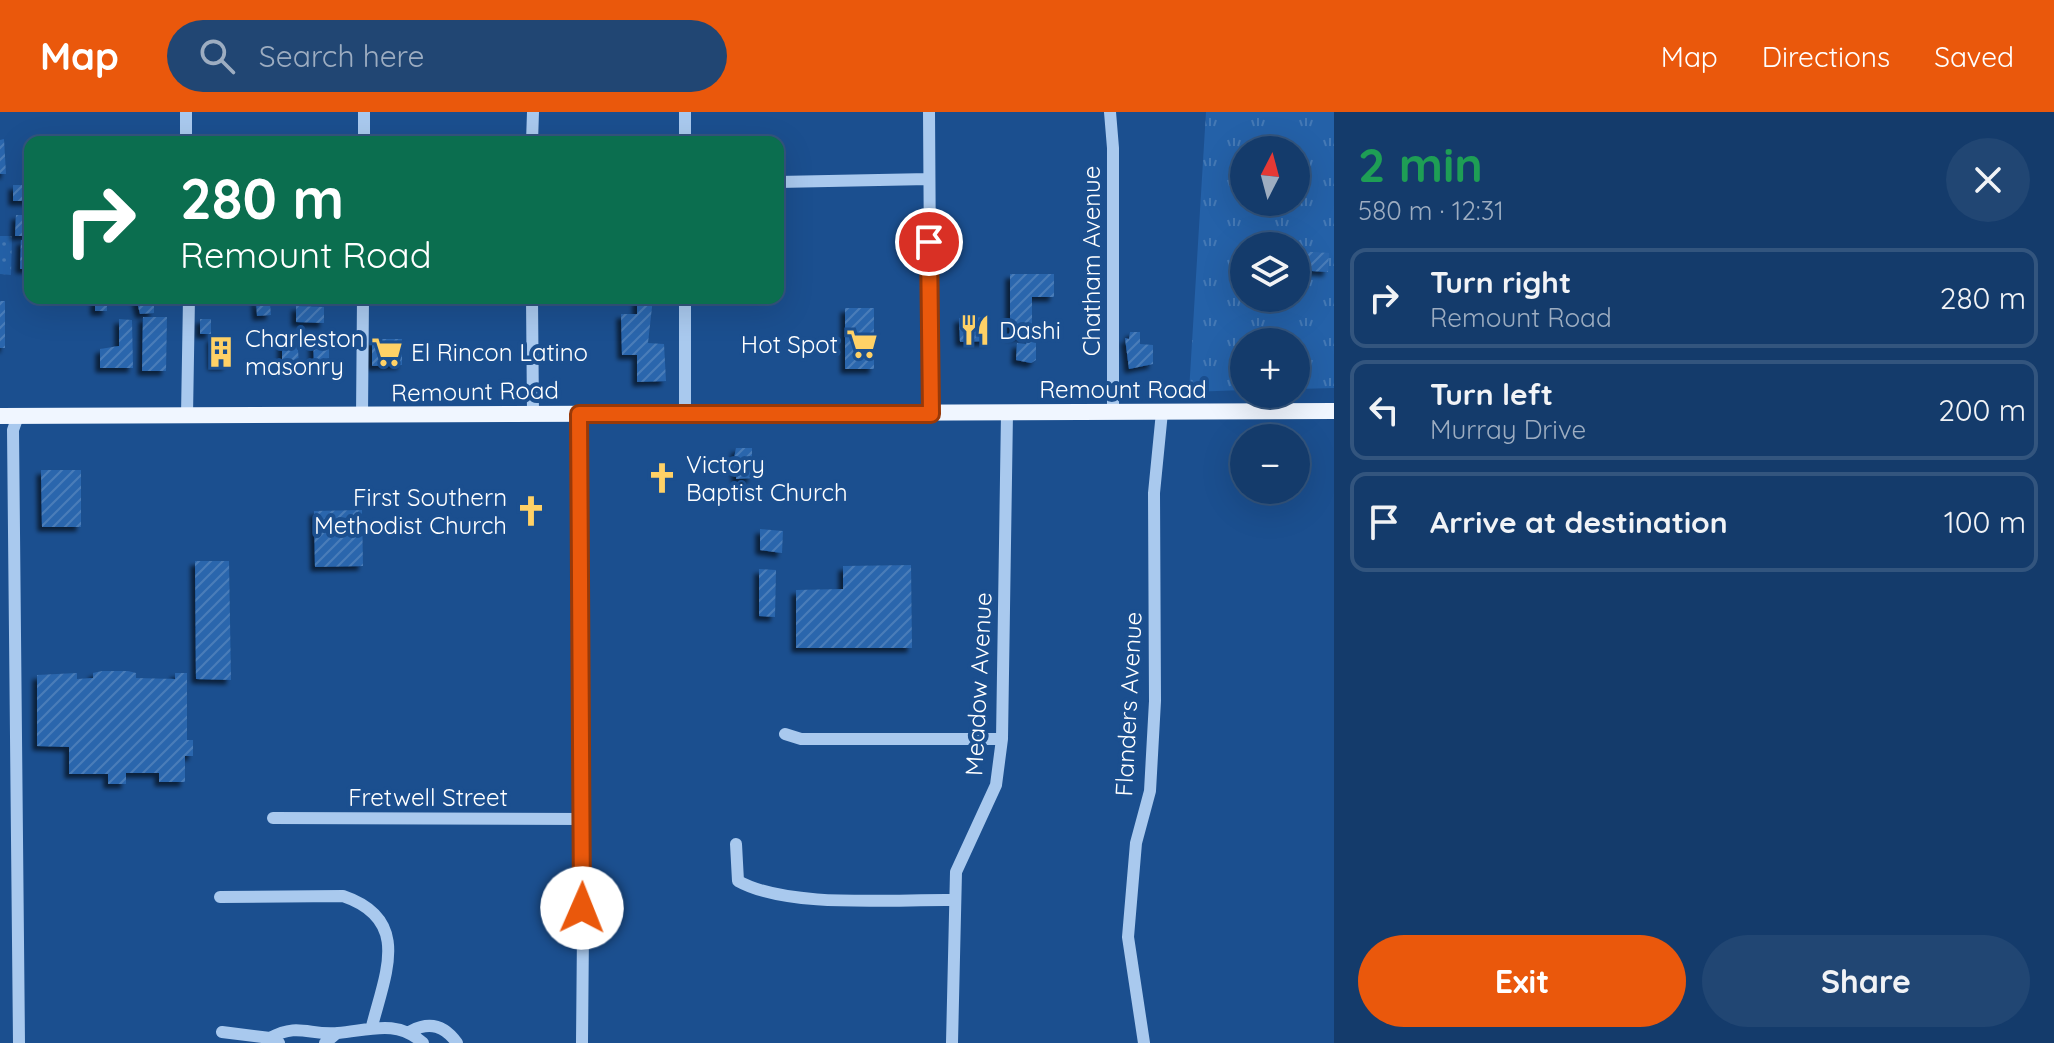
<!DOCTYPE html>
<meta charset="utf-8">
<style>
body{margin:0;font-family:Quicksand,sans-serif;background:#214673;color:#f1f3f6;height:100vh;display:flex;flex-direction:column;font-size:30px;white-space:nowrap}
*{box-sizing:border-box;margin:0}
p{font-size:26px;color:#9dadc1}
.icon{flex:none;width:44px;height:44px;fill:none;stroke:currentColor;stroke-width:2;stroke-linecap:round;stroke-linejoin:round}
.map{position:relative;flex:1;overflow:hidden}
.side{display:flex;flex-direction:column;background:#143b6b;width:720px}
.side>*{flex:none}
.guide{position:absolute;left:24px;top:24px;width:760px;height:168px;border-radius:16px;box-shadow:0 8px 32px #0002,0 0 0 2px #33557e;background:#0b6e4f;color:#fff;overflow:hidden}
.needle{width:52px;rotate:6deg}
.tools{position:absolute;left:1230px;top:24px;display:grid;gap:16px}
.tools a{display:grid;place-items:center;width:80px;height:80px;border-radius:50%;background:#143b6b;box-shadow:0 8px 32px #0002,0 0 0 2px #33557e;font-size:40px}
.pin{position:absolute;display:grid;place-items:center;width:68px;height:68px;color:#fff;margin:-34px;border:4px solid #fff;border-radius:50%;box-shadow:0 2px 8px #0007}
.me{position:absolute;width:88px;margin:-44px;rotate:1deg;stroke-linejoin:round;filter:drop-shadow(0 0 6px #0008)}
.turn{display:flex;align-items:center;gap:28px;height:168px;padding:0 24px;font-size:36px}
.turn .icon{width:104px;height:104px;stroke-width:2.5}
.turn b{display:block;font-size:56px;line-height:68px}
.round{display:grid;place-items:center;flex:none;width:84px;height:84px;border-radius:42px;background:#214673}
.head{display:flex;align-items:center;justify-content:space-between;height:136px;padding:0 24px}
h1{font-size:48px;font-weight:800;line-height:60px;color:#1e9e55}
.primary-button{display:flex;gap:16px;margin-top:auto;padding:16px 24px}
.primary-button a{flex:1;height:92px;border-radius:48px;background:#ea580c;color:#fff;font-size:32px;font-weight:800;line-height:92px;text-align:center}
.primary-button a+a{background:#214673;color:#f1f3f6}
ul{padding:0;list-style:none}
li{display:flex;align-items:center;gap:24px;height:100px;margin:0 16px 12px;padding:0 8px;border:4px solid #33557e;border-radius:16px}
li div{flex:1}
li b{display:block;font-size:30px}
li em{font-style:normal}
header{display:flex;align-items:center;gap:48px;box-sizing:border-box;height:112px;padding:0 40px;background:#ea580c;color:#fff}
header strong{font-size:38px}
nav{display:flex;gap:44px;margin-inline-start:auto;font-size:28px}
.search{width:560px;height:72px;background:#214673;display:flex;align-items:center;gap:20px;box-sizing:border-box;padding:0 28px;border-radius:44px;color:#9dadc1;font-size:30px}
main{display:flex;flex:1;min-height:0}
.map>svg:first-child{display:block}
</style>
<header>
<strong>Map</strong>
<div class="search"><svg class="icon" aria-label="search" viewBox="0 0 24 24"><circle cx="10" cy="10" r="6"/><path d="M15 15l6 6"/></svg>Search here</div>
<nav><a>Map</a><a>Directions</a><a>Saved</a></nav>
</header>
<main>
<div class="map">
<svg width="1334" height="931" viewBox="0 0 1334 931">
<defs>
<pattern id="grass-dots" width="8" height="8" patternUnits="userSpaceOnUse" patternTransform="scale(2)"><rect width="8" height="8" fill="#2461a8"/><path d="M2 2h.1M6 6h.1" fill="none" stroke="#4579b5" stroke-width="1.8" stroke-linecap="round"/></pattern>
<pattern id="park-tufts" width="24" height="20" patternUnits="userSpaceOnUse" patternTransform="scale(2)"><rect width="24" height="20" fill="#2461a8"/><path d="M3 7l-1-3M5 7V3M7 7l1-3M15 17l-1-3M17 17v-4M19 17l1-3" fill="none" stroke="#4579b5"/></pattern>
<pattern id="building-hatch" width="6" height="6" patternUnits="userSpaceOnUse" patternTransform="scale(2)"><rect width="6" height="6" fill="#2a66ad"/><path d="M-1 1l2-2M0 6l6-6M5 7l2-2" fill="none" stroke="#4a7db9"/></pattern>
<filter id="shadow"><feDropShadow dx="-4.5" dy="4.5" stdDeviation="2" flood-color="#0009"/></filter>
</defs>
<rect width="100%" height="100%" fill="#1b4f8f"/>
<path fill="url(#grass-dots)" d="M0 124H12L11 163 0 162Z"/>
<path fill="url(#park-tufts)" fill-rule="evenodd" d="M1206 0H1334V276L1296 277V230H1244V278L1189 280ZM1244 38H1296V90H1244ZM1244 134H1296V186H1244Z"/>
<path fill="url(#building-hatch)" filter="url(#shadow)" d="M4 27 6 62H0V28Z
M13 73H30V89H13Z
M16 103H30V124H15Z
M21 128H30V157H20Z
M1296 139 1329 141 1328 160 1296 158Z
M1010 162H1054V185H1032V224H1010Z
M95 186H107V199H95Z
M136 186H154V201L140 202Z
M256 186H260V192H270L271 203 257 204Z
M637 186H653L648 231 664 232 666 269 637 270V243H622L621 202H637Z
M0 189H5V236H0Z
M296 194 324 195V211L296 210Z
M845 196H874V257H845Z
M143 205H167L166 259H142Z
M990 205V229L960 230 959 206Z
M119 207 132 208 133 256H100V237L119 234Z
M200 207H211V222H200Z
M1130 220H1140V232L1153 233V252L1129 257 1125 226 1129 227Z
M329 224V254L314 253 313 225Z
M211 225 230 229 232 250H227V254H212Z
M282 225H297L299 252 282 251Z
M372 227H402V253L372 254Z
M1026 229 1036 230V248L1031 251 1016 248 1017 231 1026 232Z
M736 336H752V366L736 367V357H732Z
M41 358H81V415H42Z
M362 398 363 454 315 455 314 399Z
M760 417 783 419 782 441 760 438Z
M195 449H229L231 568 196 567Z
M911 453 912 536H796V478L843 477V454Z
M759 457 776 458 775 505 759 504Z
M102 559H128L136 561V566L175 567V561H187V628H193V644H185V670H159V661H126V672H108V662H69V635L37 634V563L77 561V567L93 566V561Z"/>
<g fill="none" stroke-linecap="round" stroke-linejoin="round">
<path stroke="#a9c9ee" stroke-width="12" d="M186 0V30
M685 0V30
M929 0 931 302
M1110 0 1113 36V299
M364 30V0
M532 30 533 0
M778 70 929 67
M532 186 533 303
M685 186V301
M579 302 584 707 582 931
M187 303 189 186
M18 304 13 318 19 931
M362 304 363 186
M785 622 801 627H1002
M273 706 584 707
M736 732 738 769C788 797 895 787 953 788
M220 785 343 784C411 807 386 860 372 914
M411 919C430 909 445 914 457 931
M222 920 270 926 279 931
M270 926C299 910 309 924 338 921 370 918 397 907 423 931
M325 931 337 921
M952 931 956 760 996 673 1002 627 1007 301
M1144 931 1128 825 1136 731 1150 679 1155 589 1154 381 1162 300"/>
<path stroke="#f0f6ff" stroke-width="16" d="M0 304 1334 299"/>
</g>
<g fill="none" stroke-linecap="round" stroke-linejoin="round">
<defs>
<path id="route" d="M582 796 579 302H931L929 130"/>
</defs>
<use href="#route" stroke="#983908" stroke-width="20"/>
<use href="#route" stroke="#ea580c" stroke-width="14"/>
</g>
<defs>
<symbol id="restaurant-bare" viewBox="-9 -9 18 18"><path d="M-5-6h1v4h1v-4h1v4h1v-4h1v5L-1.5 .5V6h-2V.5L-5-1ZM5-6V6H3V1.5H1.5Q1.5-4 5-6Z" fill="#ffd166" stroke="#1b4f8f" stroke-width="2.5" paint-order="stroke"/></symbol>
<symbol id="supermarket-bare" viewBox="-9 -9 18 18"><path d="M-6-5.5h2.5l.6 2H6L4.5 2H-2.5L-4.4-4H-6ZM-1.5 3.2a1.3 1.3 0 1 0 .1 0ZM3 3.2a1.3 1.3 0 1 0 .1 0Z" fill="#ffd166" stroke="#1b4f8f" stroke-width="2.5" paint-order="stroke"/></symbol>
<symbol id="building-bare" viewBox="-9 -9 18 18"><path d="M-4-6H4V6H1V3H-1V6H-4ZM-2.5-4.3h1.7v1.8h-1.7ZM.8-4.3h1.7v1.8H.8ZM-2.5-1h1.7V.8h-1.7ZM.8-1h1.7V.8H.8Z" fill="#ffd166" stroke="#1b4f8f" stroke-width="2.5" paint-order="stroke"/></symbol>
<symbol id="church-bare" viewBox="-9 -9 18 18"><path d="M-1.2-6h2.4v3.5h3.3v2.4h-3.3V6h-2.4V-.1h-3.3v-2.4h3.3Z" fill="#ffd166" stroke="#1b4f8f" stroke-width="2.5" paint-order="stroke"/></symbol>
</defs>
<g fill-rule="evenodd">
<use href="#restaurant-bare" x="953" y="196" width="44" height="44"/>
<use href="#supermarket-bare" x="840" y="210" width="44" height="44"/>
<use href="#building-bare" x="199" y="218" width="44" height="44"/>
<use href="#supermarket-bare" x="365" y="218" width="44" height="44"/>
<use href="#church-bare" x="640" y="344" width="44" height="44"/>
<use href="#church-bare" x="509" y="377" width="44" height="44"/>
</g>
<g text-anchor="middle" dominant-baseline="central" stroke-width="8" stroke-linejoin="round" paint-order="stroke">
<g font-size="24" fill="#fff" stroke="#1b4f8f">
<text transform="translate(1091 149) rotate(-90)">Chatham Avenue</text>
<text x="1123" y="277">Remount Road</text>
<text transform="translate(475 279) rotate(-1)">Remount Road</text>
<text transform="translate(978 572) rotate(-87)">Meadow Avenue</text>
<text transform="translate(1128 592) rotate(-87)">Flanders Avenue</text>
<text x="428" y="685">Fretwell Street</text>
</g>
<g font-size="24" fill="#fff" stroke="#1b4f8f" text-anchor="start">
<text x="999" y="218">Dashi</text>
<text x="245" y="226">Charleston<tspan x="245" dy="28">masonry</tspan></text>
<text x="838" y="232" text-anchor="end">Hot Spot</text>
<text x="411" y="240">El Rincon Latino</text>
<text x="686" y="352">Victory<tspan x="686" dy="28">Baptist Church</tspan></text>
<text x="507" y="385" text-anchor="end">First Southern<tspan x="507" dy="28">Methodist Church</tspan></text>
</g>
</g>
</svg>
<div class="tools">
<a><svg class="needle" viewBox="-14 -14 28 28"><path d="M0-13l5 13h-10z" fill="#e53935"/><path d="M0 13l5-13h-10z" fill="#9dadc1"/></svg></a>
<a><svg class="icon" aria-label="layers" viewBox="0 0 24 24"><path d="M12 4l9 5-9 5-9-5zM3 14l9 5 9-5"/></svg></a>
<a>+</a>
<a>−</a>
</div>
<div class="pin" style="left:929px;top:130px;background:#d93025"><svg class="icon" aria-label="arrive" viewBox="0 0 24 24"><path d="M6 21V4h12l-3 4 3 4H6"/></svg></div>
<svg class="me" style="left:582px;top:796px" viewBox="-20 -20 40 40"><circle r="19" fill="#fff"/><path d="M0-13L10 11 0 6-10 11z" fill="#ea580c"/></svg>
<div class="guide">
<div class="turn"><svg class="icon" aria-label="right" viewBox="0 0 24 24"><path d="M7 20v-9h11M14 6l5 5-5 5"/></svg><div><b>280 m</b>Remount Road</div></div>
</div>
</div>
<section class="side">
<div class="head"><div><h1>2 min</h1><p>580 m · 12:31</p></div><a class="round"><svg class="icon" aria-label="close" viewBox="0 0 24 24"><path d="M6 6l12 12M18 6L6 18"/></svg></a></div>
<ul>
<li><svg class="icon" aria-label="right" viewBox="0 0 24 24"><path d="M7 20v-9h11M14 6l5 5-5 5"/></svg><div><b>Turn right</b><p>Remount Road</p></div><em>280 m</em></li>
<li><svg class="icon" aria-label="left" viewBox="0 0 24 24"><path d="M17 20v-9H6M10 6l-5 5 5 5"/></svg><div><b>Turn left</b><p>Murray Drive</p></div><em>200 m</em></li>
<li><svg class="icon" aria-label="arrive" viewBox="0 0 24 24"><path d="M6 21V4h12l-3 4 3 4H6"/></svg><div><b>Arrive at destination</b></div><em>100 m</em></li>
</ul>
<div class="primary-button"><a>Exit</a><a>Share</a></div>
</section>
</main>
